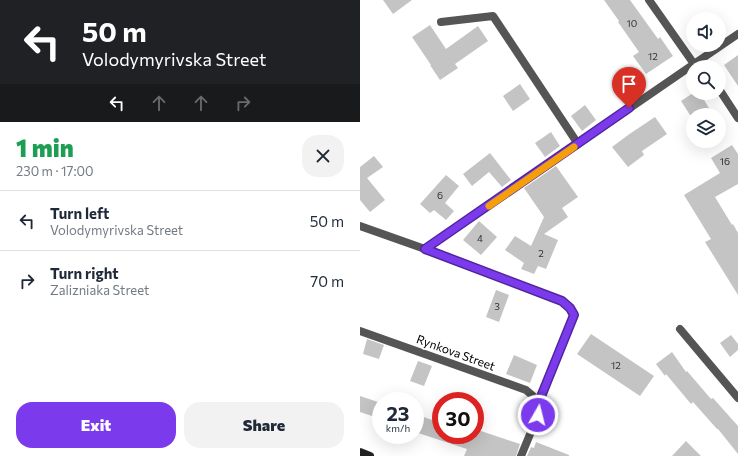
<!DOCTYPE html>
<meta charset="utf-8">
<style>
body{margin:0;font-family:Commissioner,sans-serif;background:#f2f2f3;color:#1f2937;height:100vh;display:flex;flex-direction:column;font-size:15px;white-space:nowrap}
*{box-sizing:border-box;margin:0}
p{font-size:13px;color:#747a83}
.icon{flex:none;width:22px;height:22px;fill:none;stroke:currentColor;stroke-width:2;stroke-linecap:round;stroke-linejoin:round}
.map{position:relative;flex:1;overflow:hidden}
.side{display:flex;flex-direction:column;background:#fff;width:360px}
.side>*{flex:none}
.hud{background:#202124;color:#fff;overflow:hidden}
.controls{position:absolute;left:326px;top:12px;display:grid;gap:8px}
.controls a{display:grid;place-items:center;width:40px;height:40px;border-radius:50%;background:#fff;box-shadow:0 4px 16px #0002;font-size:20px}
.speed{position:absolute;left:12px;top:392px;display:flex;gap:8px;font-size:20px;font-weight:700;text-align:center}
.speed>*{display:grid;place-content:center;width:52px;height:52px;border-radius:50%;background:#fff;box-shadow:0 4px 16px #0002;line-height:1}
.speed small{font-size:10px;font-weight:400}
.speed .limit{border:6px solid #d22;background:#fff;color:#111}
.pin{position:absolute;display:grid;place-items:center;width:34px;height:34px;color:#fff;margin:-41px -17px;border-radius:50% 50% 50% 0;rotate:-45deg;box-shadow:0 0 4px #0007}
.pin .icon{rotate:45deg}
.me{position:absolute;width:44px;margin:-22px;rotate:8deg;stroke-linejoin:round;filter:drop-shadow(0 0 3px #0008)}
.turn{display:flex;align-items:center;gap:14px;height:84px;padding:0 16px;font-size:18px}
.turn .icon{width:52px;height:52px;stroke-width:2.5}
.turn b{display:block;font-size:28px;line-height:34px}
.lanes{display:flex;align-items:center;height:38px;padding:0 16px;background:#0003;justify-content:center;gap:20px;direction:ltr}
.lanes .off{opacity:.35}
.round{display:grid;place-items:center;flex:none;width:42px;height:42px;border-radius:16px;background:#f2f2f3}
.headline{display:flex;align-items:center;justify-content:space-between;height:68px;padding:0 16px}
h1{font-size:24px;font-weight:800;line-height:30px;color:#1e9e55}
.cta{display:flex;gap:8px;margin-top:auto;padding:8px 16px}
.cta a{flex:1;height:46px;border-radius:16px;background:#7c3aed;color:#fff;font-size:16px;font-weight:800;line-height:46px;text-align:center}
.cta a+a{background:#f2f2f3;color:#1f2937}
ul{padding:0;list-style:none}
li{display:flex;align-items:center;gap:12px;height:60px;padding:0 16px;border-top:1px solid #e0e1e3}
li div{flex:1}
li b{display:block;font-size:15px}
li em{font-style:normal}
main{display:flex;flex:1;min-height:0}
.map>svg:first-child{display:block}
</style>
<main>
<section class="side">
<div class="hud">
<div class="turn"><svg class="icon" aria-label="left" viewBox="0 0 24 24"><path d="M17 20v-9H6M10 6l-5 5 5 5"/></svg><div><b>50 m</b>Volodymyrivska Street</div></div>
<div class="lanes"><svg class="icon" aria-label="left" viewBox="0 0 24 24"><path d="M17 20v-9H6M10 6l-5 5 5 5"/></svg><svg class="icon off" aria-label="ahead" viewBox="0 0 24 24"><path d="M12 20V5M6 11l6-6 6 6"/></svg><svg class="icon off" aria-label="ahead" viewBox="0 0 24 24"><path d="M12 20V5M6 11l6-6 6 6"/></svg><svg class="icon off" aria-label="right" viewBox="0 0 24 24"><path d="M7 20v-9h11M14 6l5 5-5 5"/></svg></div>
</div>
<div class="headline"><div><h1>1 min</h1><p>230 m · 17:00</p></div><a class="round"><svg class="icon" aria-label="close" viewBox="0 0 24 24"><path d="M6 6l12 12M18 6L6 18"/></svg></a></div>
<ul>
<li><svg class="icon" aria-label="left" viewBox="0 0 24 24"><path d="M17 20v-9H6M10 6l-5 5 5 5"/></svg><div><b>Turn left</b><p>Volodymyrivska Street</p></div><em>50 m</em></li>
<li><svg class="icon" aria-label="right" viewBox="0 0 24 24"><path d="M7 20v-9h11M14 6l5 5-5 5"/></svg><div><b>Turn right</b><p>Zalizniaka Street</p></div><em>70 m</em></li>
</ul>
<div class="cta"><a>Exit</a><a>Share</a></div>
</section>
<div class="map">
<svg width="378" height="456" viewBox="0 0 378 456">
<rect width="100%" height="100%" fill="#fff"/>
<path fill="#c4c4c4" d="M23 0H52L33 14Z
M244 0H270L298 39 300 37 313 56 286 74 273 56 279 52 258 22 259 21Z
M70 25 86 49 118 26 128 41 95 64 98 68 80 80 70 65H71L52 37Z
M378 55V86L364 65Z
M160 84 170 99 153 111 143 96Z
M333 93H340L353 115H330L321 101Z
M225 105 236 120 222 131 211 116Z
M295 117 307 134 282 151 284 155 268 167 252 147 268 135Z
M191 132 200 146 185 157 175 143Z
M372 145 378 154V184L355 197 372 225 373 224 378 233V295L345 242 351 239 324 195 360 173 351 158Z
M130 153 151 180 142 187 129 172 112 186 103 174Z
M14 156 23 167 7 178 25 200 10 212 0 200V167Z
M196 166 218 197 202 208 208 217 184 234 198 240 186 269 178 266 174 274 161 269 164 263 145 250 155 236 171 246 184 217 164 188Z
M86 175 99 186 85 203 94 211 86 220 74 210 70 213 60 204Z
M119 221 137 237 121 255 103 240Z
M136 290 149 295 139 322 126 317Z
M231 334 294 376 280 396 217 354Z
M371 335 378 344V350L370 357 360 343Z
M7 339 24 345 19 359 3 354Z
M312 352 326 372 327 371 351 399 353 398 378 426V454L358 429H357L333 402 331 404 306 374 305 376 296 364Z
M154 355 177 365 170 383 146 374Z
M58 361 72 366 64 386 50 381Z
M0 396 21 403V419L0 412Z
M55 414 81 423V435H115V429L160 444 156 456H104L107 449 55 432Z
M326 441 341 456H312Z
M176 442 209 455V456H167L171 447 174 448Z"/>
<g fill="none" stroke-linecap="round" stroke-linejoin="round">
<path stroke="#555" stroke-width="8" d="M81 22 133 16 218 144"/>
<path stroke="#555" stroke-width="8" d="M289 0 334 64
M359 89 378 118
M0 226 65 249 202 301 210 308 214 315 178 404V415L161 456
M65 249 334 64 378 34
M320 329 378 398
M0 331 166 390 173 396 178 404"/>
<path stroke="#222" stroke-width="8" d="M0 452 10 456"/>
</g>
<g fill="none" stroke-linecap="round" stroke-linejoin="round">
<defs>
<path id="route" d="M178 415V404L214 315 210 308 202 301 65 249 269 108"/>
</defs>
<use href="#route" stroke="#51269a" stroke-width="10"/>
<use href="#route" stroke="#7c3aed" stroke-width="7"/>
<path stroke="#f59e0b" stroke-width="7" d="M129 206 214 147"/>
</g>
<g text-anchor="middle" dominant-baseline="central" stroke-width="3" stroke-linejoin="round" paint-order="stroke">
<g font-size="10" fill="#313131">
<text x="272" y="23">10</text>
<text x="293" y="56">12</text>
<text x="365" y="161">16</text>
<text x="80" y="195">6</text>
<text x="120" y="238">4</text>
<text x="181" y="253">2</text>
<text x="137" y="306">3</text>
<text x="256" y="365">12</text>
</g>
<g font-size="12" fill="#000" stroke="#fff">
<text transform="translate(96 352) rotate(20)">Rynkova Street</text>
</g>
</g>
</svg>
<div class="controls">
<a><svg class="icon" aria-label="sound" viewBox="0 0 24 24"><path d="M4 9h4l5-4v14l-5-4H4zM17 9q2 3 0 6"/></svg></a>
<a><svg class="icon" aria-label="search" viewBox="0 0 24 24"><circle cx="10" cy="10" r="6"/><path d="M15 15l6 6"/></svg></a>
<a><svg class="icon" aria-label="layers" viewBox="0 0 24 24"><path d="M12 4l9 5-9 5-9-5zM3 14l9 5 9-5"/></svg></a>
</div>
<div class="speed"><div>23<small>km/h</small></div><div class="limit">30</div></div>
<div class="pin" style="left:269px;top:108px;background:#d93025"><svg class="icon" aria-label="arrive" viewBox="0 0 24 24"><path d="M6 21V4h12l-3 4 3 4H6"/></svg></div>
<svg class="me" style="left:178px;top:415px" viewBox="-20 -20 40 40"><circle r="17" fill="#7c3aed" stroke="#fff" stroke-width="3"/><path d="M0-11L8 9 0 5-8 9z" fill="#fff"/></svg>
</div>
</main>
